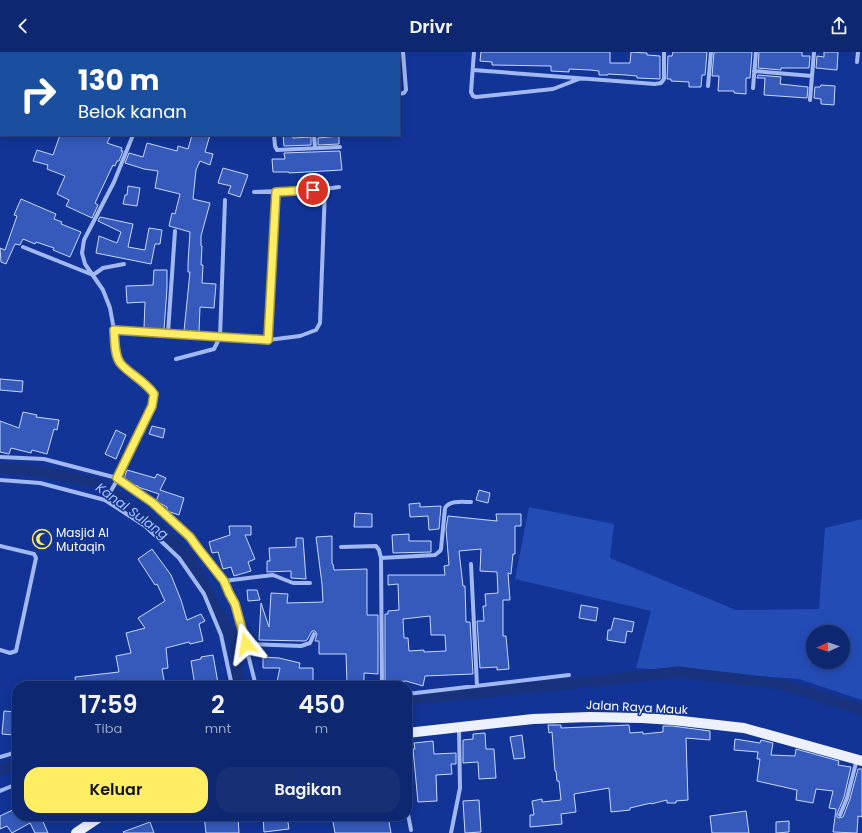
<!DOCTYPE html>
<html lang="id">
<style>
body{margin:0;font-family:Poppins,sans-serif;background:#162f75;color:#f1f3f6;height:100vh;display:flex;flex-direction:column;font-size:15px;white-space:nowrap}
*{box-sizing:border-box;margin:0}
p{font-size:13px;color:#9aa5c3}
.icon{flex:none;width:22px;height:22px;fill:none;stroke:currentColor;stroke-width:2;stroke-linecap:round;stroke-linejoin:round}
.map{position:relative;flex:1;overflow:hidden}
.details{position:absolute;left:12px;top:629px;width:400px;height:140px;display:flex;flex-direction:column;background:#0d2770;border-radius:16px;box-shadow:0 2px 10px #0003,0 0 0 1px #2d4483}
.details>*{flex:none}
.hud{position:absolute;left:0px;top:0px;width:400px;height:84px;box-shadow:0 2px 10px #0003,0 0 0 1px #2d4483;background:#1a4fa0;color:#fff;overflow:hidden}
.needle{width:26px;rotate:267deg}
.fabs{position:absolute;left:806px;top:573px;display:grid;gap:8px}
.fabs a{display:grid;place-items:center;width:44px;height:44px;border-radius:50%;background:#0d2770;box-shadow:0 2px 10px #0003,0 0 0 1px #2d4483;font-size:20px}
.pin{position:absolute;display:grid;place-items:center;width:34px;height:34px;color:#fff;margin:-17px;border:2px solid #fff;border-radius:50%;box-shadow:0 1px 4px #0007}
.me{position:absolute;width:44px;margin:-22px;rotate:345deg;stroke-linejoin:round;filter:drop-shadow(0 0 3px #0008)}
.turn{display:flex;align-items:center;gap:14px;height:84px;padding:0 12px;font-size:18px}
.turn .icon{width:52px;height:52px;stroke-width:2.5}
.turn b{display:block;font-size:28px;line-height:34px}
.eta{display:flex;justify-content:space-evenly;align-items:center;height:68px;text-align:center}
.eta b{font-size:24px;font-weight:600;line-height:28px}
.primary-button{display:flex;gap:8px;margin-top:auto;padding:8px 12px}
.primary-button a{flex:1;height:46px;border-radius:16px;background:#ffed63;color:#111;font-size:16px;font-weight:600;line-height:46px;text-align:center}
.primary-button a+a{background:#162f75;color:#f1f3f6}
header{display:flex;justify-content:space-between;align-items:center;height:52px;padding:0 12px;background:#0d2770;font-size:18px;font-weight:600}
.map>svg:first-child{display:block}
</style>
<header><svg class="icon" aria-label="back" viewBox="0 0 24 24"><path d="M15 5l-7 7 7 7"/></svg>Drivr<svg class="icon" aria-label="share" viewBox="0 0 24 24"><path d="M12 15V3M7 8l5-5 5 5M5 13v7h14v-7"/></svg></header>
<div class="map">
<svg width="862" height="781" viewBox="0 0 862 781">
<rect width="100%" height="100%" fill="#113496"/>
<path fill="#244cb5" fill-rule="evenodd" d="M529 455 614 472 610 506 736 558 819 557 825 476 862 467V648L799 627 636 616 651 559 515 527ZM813 580H843V610H813Z"/>
<g fill="none" stroke-linecap="round" stroke-linejoin="round">
<path stroke="#18327d" stroke-width="11" d="M0 416 46 420 97 431 159 476 189 505 233 588 239 634
M407 648 577 631 678 620 781 632 862 658
M0 718 17 712"/>
</g>
<path fill="#355abc" stroke="#c9d7fd" fill-rule="evenodd" d="M481 0H610V11H630L631 0 647 1V3L660 4V27L637 26V24L626 23 608 22V23H599V19L590 18 569 17V20L551 19V14L492 13V10L480 9Z
M673 0H707L705 23H702L701 35H689V30L671 29V27H667L668 4H672Z
M714 0H752L750 26H746V42L734 41V39H718L719 24H712Z
M759 0H802V4H810L809 16H781V18L758 16Z
M824 0H838L837 18 816 16 817 4 824 5Z
M758 23 781 25 780 32 808 35 807 46 764 43 765 26H757Z
M821 33 835 34 834 53 821 52V47L814 46 815 35H820Z
M60 83H111L107 91 122 96 121 99H123L119 109H117L115 114 113 113 95 151 98 153 92 166 66 154 69 148 57 142 65 124 47 117 48 113 33 109 37 98 53 103Z
M192 83H210L205 100 213 102 210 113 200 109 196 118 193 147 210 151 201 184V194H202L201 213H203L202 231 216 232 214 256 200 255 199 280 184 279 190 220H188V211L190 180 169 174 172 161 175 162 180 142 155 136 158 119 144 117 125 111 129 101 143 105 147 91 177 99 178 94 188 97Z
M283 83H293V86L311 85V93L284 94Z
M339 84V92L318 93V86Z
M340 99 342 118 289 121V120H273L272 107H285L284 101Z
M223 116 248 123 240 145 228 141 231 134 218 131Z
M128 134 140 136 137 154 123 152 125 143H127Z
M21 147 56 162 54 167 62 170 61 172 81 180 70 205 53 198 54 196 36 190 35 192 23 187 20 193 15 192 6 212 1 210 0 196 5 198 17 164 14 163Z
M100 165 133 172 128 195 145 198 149 176 162 178 160 192H155L151 212 96 201 99 184 117 191 121 180 98 169Z
M154 218H167V236L164 278 144 276 145 250 127 251 126 234 153 233Z
M0 327 23 329 22 340 0 338Z
M23 360 37 363 36 365 59 368 57 378 54 377 47 402 32 398 31 401 11 396 9 402 0 400V369L19 376Z
M152 374 165 377 163 386 149 382Z
M116 378 126 383 116 407 105 402Z
M127 418 155 426 157 422 166 426 160 438 184 446 179 463 167 459V455L156 449 159 442 138 435V434L131 432 124 427Z
M479 438 490 441 488 451 476 448Z
M420 451V455L441 454 439 477 429 478 428 464 410 465 409 452Z
M355 461 372 462V475H354Z
M496 462H521V474H515V502H513L511 522 508 521 510 548H503V584H506L509 617 497 618V615L480 616 477 569H484L483 554H486L485 542 498 541 497 520 480 519 481 497 459 499 463 534H465L466 570H470L473 622 425 624 423 634 406 629 385 631V562H388V559L399 558 398 532 388 533V523H445L444 514 449 513 446 477 448 464 497 469ZM430 564 431 583H445L446 599 424 600V598L409 599 408 586H404L403 567Z
M229 474H251V483H245L255 507 248 510 251 519 234 524 231 515 223 517 218 500 212 501 209 490 230 483Z
M409 482V489H431V500L393 501 392 483Z
M332 484V512H333L334 518 367 517V563H378V622L364 621V630H347L346 602H319V589H315L317 582 315 579H312L307 588 305 589 259 588 261 551 269 575 271 541 288 542 287 551 323 550 322 532 316 485Z
M296 486H303L306 527 291 526V519L267 520V509H270L269 496 296 495Z
M152 497 171 523 181 548 187 568 201 562 205 569 199 572 203 589 190 592 189 590 166 596 168 616 162 617 165 634H119V630L76 634 75 625 119 620 116 604 131 601 126 581 145 576 138 566 165 549 157 532 155 533 138 507Z
M247 538H257L260 548 248 549Z
M581 553 598 556 596 569 579 566Z
M614 566 634 570 632 580 627 579 625 591 607 588 608 578H611Z
M213 603 218 631 195 634 191 609 201 607V605Z
M263 605 279 606 300 611 299 616H313V634H276L280 616H263Z
M4 659 16 660 14 683 2 682Z
M548 673H561V676L629 673 630 681 643 680V682L663 680V674H672L710 679V688L686 686 688 748 676 749V751H667V748L651 752V751L630 756V758L611 760 609 736 574 742 576 760 561 762 562 772 530 775V763H534L532 749 542 747V750L561 748 559 729H557L556 719H555L552 680 549 681Z
M485 681 486 697H494L496 726 479 727 478 710 463 711V688L473 687V682Z
M522 683 525 706 514 707 510 685Z
M735 687 760 691 761 688 773 691 771 703 795 704 796 697 839 709 838 713 851 715 844 745 837 762V765L839 766 843 765 850 747 858 717H862V765L858 764 857 781 833 780 836 757 829 756 833 739 816 737 813 751 796 748 797 738 757 729 760 707H757L758 700 734 698Z
M433 689 434 702 456 701V712H451L452 722 436 723 437 749 418 750 413 697H415L414 691Z
M479 748 481 780 465 781 463 749Z
M17 756V764H42L41 765 48 781H35L30 771 12 781 7 774 0 777V764Z
M746 759 749 781H712L710 764Z
M204 764H238L239 781H206Z
M277 764H287L289 777 264 780 263 766Z
M332 764H388L391 781H335Z
M789 769V780L776 781V770Z
M150 770 154 781H124L123 780Z"/>
<g fill="none" stroke-linecap="round" stroke-linejoin="round">
<path stroke="#a1b8f3" stroke-width="4" d="M40 0 42 1
M103 0 106 1
M270 0V1
M309 0V1
M355 0V1
M474 0 471 40 473 44 476 45 553 37 579 27
M28 1 29 0
M162 1 163 0
M0 5 1 6
M857 10 858 0
M473 18 655 32 661 31 664 27V0
M754 19 812 24
M708 34 711 0
M753 36 756 0
M0 40 1 39
M399 42 404 41 406 38 403 0
M810 48 814 0
M274 83 275 94 277 98 340 95
M314 83 315 96
M254 140 325 137 339 135
M23 195 93 223 103 216 124 212
M114 278 268 288 300 284 316 278 320 271 325 137
M168 281 175 179
M268 288 277 140
M176 307 214 297 220 285 225 148
M0 405 44 407 117 426 153 451 190 485 224 529 235 552 256 634
M0 428 40 431 105 448 108 444 116 430 152 354 154 342 149 334 120 311 116 300 114 278 110 256 103 238 85 212 82 201 84 188 114 130 133 83
M105 448 145 474 179 506 204 542 221 583 232 634
M0 494 34 502 36 506 16 599 10 601 0 598
M341 495 376 494 379 498 381 506
M471 512 477 634
M224 529 273 523 293 531H310
M246 592 301 594 310 591 314 582
M382 634 381 506 435 503 440 499 441 497 445 456C450 448 462 450 471 450
M407 642 569 623
M0 705 17 700
M0 739 17 732
M407 757 411 778
M840 763 847 746 857 707
M451 781 460 736 459 676"/>
<path stroke="#edf1ff" stroke-width="10" d="M407 681 533 667 590 665 642 666 673 668 744 676 862 709
M76 781 101 764"/>
</g>
<g fill="none" stroke-linecap="round" stroke-linejoin="round">
<defs>
<path id="route" d="M246 592 235 552 229 541 224 529 198 496 190 485 153 451 117 426 152 354 154 342C145 329 131 323 121 312 114 304 115 288 114 278L268 288 276 140 313 138"/>
</defs>
<use href="#route" stroke="#a69a40" stroke-width="10"/>
<use href="#route" stroke="#ffed63" stroke-width="7"/>
</g>
<defs>
<symbol id="mosque-ring" viewBox="-11 -11 22 22"><circle r="9.5" fill="#113496" stroke="#ffed63" stroke-width="1.5"/><path d="M3.5-4.9A6 6 0 1 0 3.5 4.9A5 5 0 1 1 3.5-4.9Z" fill="#ffed63"/></symbol>
</defs>
<g fill-rule="evenodd">
<use href="#mosque-ring" x="31" y="476" width="22" height="22"/>
</g>
<g text-anchor="middle" dominant-baseline="central" stroke-width="3" stroke-linejoin="round" paint-order="stroke">
<g font-size="12" fill="#fff" stroke="#113496" text-anchor="start">
<text x="56" y="480">Masjid Al<tspan x="56" dy="14">Mutaqin</tspan></text>
</g>
<g font-size="12" fill="#fff" stroke="#113496">
<text transform="translate(637 655) rotate(3)">Jalan Raya Mauk</text>
</g>
<g font-size="13" font-style="italic" fill="#adc3fa" stroke="#113496">
<text transform="translate(132 459) rotate(36)">Kanal Sulang</text>
</g>
</g>
</svg>
<div class="fabs">
<a><svg class="needle" viewBox="-14 -14 28 28"><path d="M0-13l5 13h-10z" fill="#e53935"/><path d="M0 13l5-13h-10z" fill="#9aa5c3"/></svg></a>
</div>
<div class="pin" style="left:313px;top:138px;background:#d93025"><svg class="icon" aria-label="arrive" viewBox="0 0 24 24"><path d="M6 21V4h12l-3 4 3 4H6"/></svg></div>
<svg class="me" style="left:246px;top:592px" viewBox="-20 -20 40 40"><path d="M0-17L14 15 0 8-14 15z" fill="#ffed63" stroke="#fff" stroke-width="4"/></svg>
<div class="hud">
<div class="turn"><svg class="icon" aria-label="right" viewBox="0 0 24 24"><path d="M7 20v-9h11M14 6l5 5-5 5"/></svg><div><b>130 m</b>Belok kanan</div></div>
</div>
<section class="details">
<div class="eta">
<div><b>17:59</b><p>Tiba</p></div>
<div><b>2</b><p>mnt</p></div>
<div><b>450</b><p>m</p></div>
</div>
<div class="primary-button"><a>Keluar</a><a>Bagikan</a></div>
</section>
</div>
